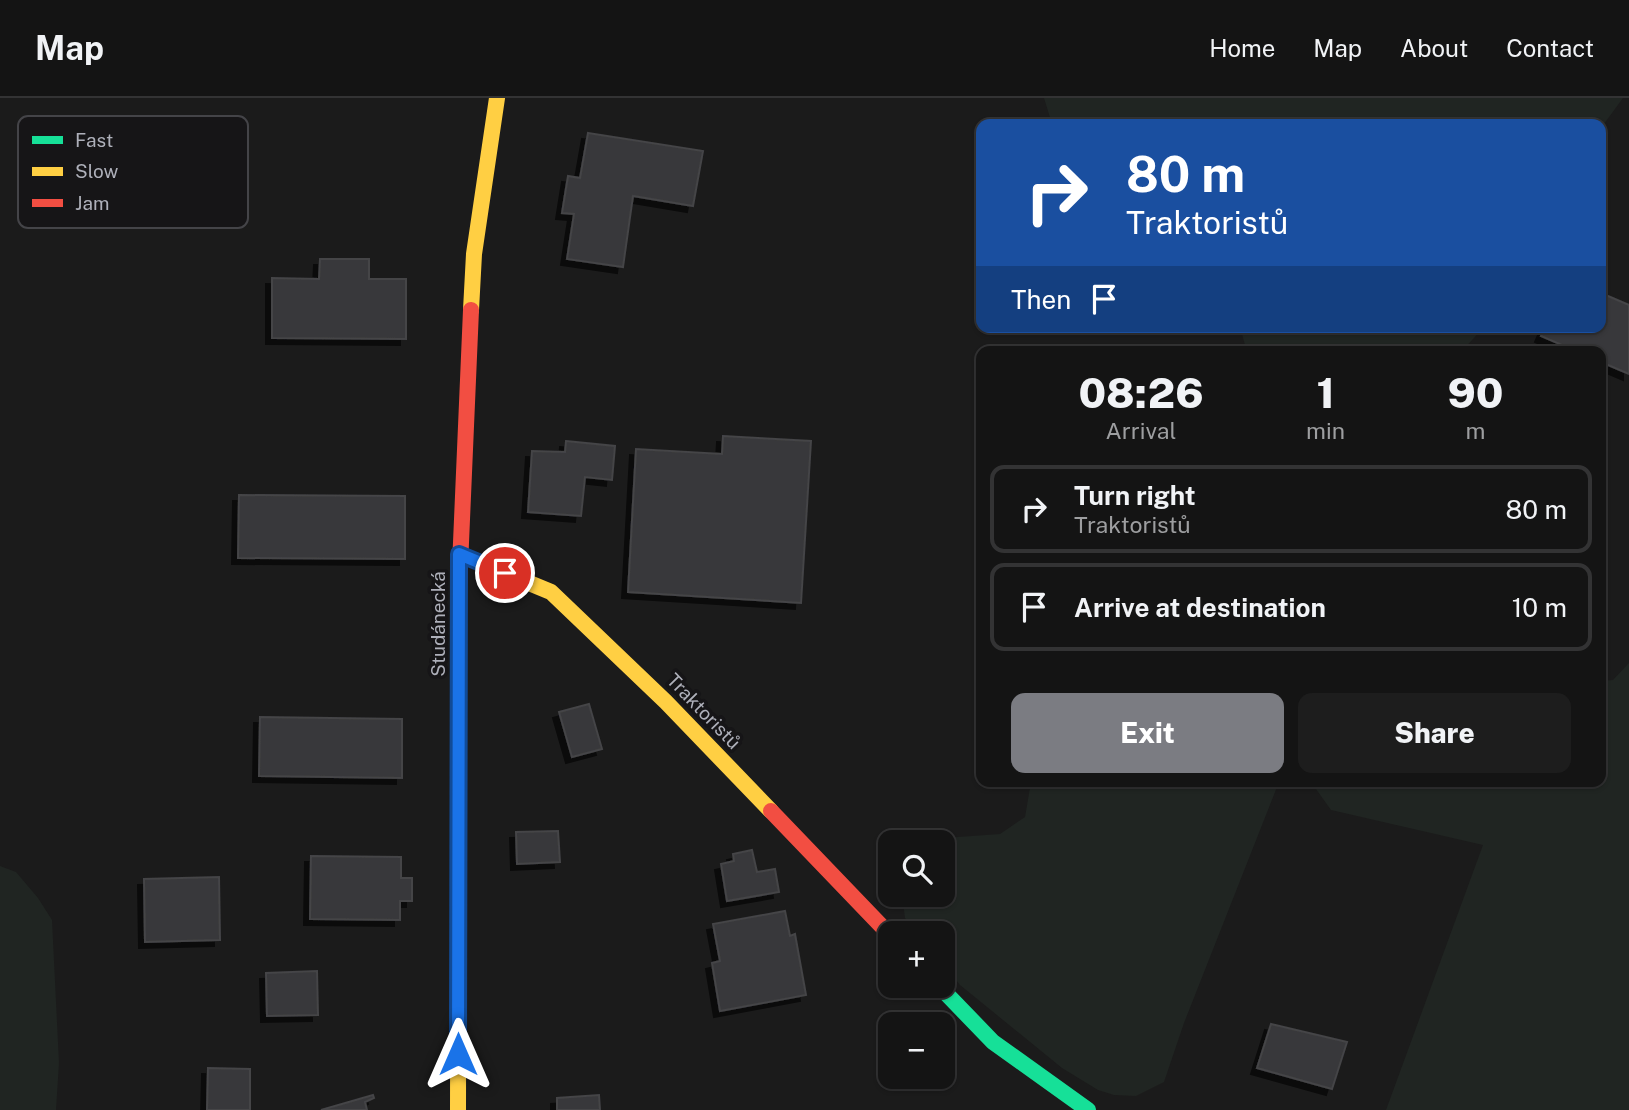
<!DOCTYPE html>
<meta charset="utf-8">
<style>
body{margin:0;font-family:"Public Sans",sans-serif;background:#1d1d1d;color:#f1f3f6;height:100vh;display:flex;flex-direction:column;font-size:26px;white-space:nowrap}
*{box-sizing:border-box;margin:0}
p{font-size:23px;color:#9d9ea0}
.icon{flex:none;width:38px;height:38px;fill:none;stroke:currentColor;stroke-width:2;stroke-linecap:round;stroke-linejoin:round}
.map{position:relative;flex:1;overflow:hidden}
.drawer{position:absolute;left:976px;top:248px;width:630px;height:441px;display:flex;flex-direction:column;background:#141414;border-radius:14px;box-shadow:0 2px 5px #0004,0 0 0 2px #333334}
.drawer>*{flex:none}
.hud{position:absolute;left:976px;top:21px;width:630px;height:214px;border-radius:14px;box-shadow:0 2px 5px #0004,0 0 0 2px #333334;background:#1a4fa0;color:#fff;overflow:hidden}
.buttons{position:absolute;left:878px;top:732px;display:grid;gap:14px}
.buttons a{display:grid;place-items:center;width:77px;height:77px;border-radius:14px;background:#141414;box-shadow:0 2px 5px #0004,0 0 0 2px #333334;font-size:35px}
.pin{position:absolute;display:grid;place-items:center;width:60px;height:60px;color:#fff;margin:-30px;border:4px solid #fff;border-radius:50%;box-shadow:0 2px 7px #0007}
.me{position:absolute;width:77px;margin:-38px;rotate:0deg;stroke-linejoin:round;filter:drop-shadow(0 0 5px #0008)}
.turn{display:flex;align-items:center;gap:24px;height:147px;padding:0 35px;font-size:32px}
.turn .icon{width:91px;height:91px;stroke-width:2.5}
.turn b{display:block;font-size:49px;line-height:60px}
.then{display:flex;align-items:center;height:66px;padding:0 35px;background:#0003;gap:14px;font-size:26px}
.eta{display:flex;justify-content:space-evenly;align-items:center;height:119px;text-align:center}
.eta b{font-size:42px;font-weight:800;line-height:49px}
.cta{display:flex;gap:14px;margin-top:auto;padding:14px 35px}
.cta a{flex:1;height:80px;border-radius:14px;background:#7b7c82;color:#fff;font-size:28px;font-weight:800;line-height:80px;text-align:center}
.cta a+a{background:#1d1d1d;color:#f1f3f6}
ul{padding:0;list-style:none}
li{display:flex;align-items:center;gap:21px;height:88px;margin:0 14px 10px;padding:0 21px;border:4px solid #333334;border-radius:14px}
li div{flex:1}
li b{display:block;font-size:26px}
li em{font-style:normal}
header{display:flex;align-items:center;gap:42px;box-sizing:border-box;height:98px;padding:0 35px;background:#141414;border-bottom:2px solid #333334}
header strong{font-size:33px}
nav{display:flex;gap:38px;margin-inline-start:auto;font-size:24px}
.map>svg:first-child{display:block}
</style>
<header>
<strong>Map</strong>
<nav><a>Home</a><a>Map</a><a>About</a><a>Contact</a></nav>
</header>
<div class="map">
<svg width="1629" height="1012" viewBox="0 0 1629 1012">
<defs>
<filter id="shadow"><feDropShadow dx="-6" dy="6" stdDeviation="0" flood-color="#0009"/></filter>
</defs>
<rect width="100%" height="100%" fill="#1b1b1b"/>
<path fill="#202522" d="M1044 0H1623L1601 30V26H1052Z
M1240 229H1484L1461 254H1247Z
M1629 565V1012H1386L1483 747 1331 712 1311 684H1601V583L1613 582Z
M1031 684H1279L1184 925 1164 984 1136 998 1114 997 1098 992 1062 970 960 887 943 866V835H917L905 820 902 796H943V744H927L930 741 1000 736 1025 719Z
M0 768 16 774 38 800 52 822 59 965 56 1012H0Z"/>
<path fill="#39393a" stroke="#444447" stroke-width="2" filter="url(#shadow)" d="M588 35 703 53 693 108 633 98 623 169 567 161 574 116 562 115 568 78 580 80Z
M320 161H369V181H406V241L272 240V180L319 181Z
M1601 195 1629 207V276L1601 264V254H1578L1541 238 1545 229H1601Z
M723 338 811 343 801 505 628 494 636 351 722 356Z
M566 343 615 348 612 382 585 379 581 418 528 414 532 353 565 354Z
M239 397 405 398V461L238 460Z
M589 606 602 651 572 659 559 614Z
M260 619 402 621V680L259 678Z
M558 733 560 764 517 766 516 734Z
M752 752 757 774 775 771 779 794 727 803 721 766 734 763 733 756Z
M311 758 401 759V780H412V803H400V822L310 821Z
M219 779 220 842 145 844 144 781Z
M785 813 790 838 795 836 806 897 720 913 712 865 720 863 713 826Z
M317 873 318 917 267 918 266 875Z
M1271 926 1347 944 1332 991 1257 970Z
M208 970 250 971V1012H207Z
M373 997 374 1000 365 1004 367 1012H321Z
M599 997 600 1012H557V1000Z"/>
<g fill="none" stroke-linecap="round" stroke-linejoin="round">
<path stroke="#16e098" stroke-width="16" d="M938 887 993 944 1088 1012"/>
<path stroke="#ffcf43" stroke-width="16" d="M471 212 474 156 497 0
M459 456 551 494 666 604 771 713
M458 1012 459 491"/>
<path stroke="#f24e42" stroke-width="16" d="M459 491 471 212
M771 713 891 838"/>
</g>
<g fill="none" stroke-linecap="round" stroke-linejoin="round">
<defs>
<path id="route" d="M458 956 459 456 505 475"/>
</defs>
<use href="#route" stroke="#114b97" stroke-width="18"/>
<use href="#route" stroke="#1a73e8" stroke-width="12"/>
</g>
<g text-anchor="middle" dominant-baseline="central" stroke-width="7" stroke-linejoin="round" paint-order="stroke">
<g font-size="19" fill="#aeb0ba" stroke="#161517">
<text transform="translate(438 526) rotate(-90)">Studánecká</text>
<text transform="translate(704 613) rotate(46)">Traktoristů</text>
</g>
</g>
<rect x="18" y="18" width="230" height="112" rx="10" fill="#161517" stroke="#444448" stroke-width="2"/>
<rect x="32" y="38" width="31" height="8" fill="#16e098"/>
<rect x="32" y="69" width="31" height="9" fill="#ffcf43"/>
<rect x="32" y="101" width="31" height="8" fill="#f24e42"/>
<g font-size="19" fill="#aeb0ba">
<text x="75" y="49">Fast</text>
<text x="75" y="80">Slow</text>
<text x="75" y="112">Jam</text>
</g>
</svg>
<div class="buttons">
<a><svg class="icon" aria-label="search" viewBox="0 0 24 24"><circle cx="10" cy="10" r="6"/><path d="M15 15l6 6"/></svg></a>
<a>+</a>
<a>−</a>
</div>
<div class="pin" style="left:505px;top:475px;background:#d93025"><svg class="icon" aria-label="arrive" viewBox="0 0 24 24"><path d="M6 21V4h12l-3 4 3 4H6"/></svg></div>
<svg class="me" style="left:458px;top:956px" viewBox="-20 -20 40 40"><path d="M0-17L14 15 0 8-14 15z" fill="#1a73e8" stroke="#fff" stroke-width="4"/></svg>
<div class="hud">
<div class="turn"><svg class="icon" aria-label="right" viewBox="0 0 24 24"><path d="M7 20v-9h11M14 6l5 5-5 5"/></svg><div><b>80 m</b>Traktoristů</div></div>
<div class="then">Then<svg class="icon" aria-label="arrive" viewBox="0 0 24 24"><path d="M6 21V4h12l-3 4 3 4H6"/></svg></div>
</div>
<section class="drawer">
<div class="eta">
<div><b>08:26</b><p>Arrival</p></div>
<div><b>1</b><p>min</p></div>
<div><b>90</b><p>m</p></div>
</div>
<ul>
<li><svg class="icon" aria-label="right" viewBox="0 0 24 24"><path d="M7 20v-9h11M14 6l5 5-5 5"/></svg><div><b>Turn right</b><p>Traktoristů</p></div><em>80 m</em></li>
<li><svg class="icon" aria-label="arrive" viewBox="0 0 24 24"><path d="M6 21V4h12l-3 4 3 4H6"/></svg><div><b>Arrive at destination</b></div><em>10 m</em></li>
</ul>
<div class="cta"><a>Exit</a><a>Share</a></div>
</section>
</div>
